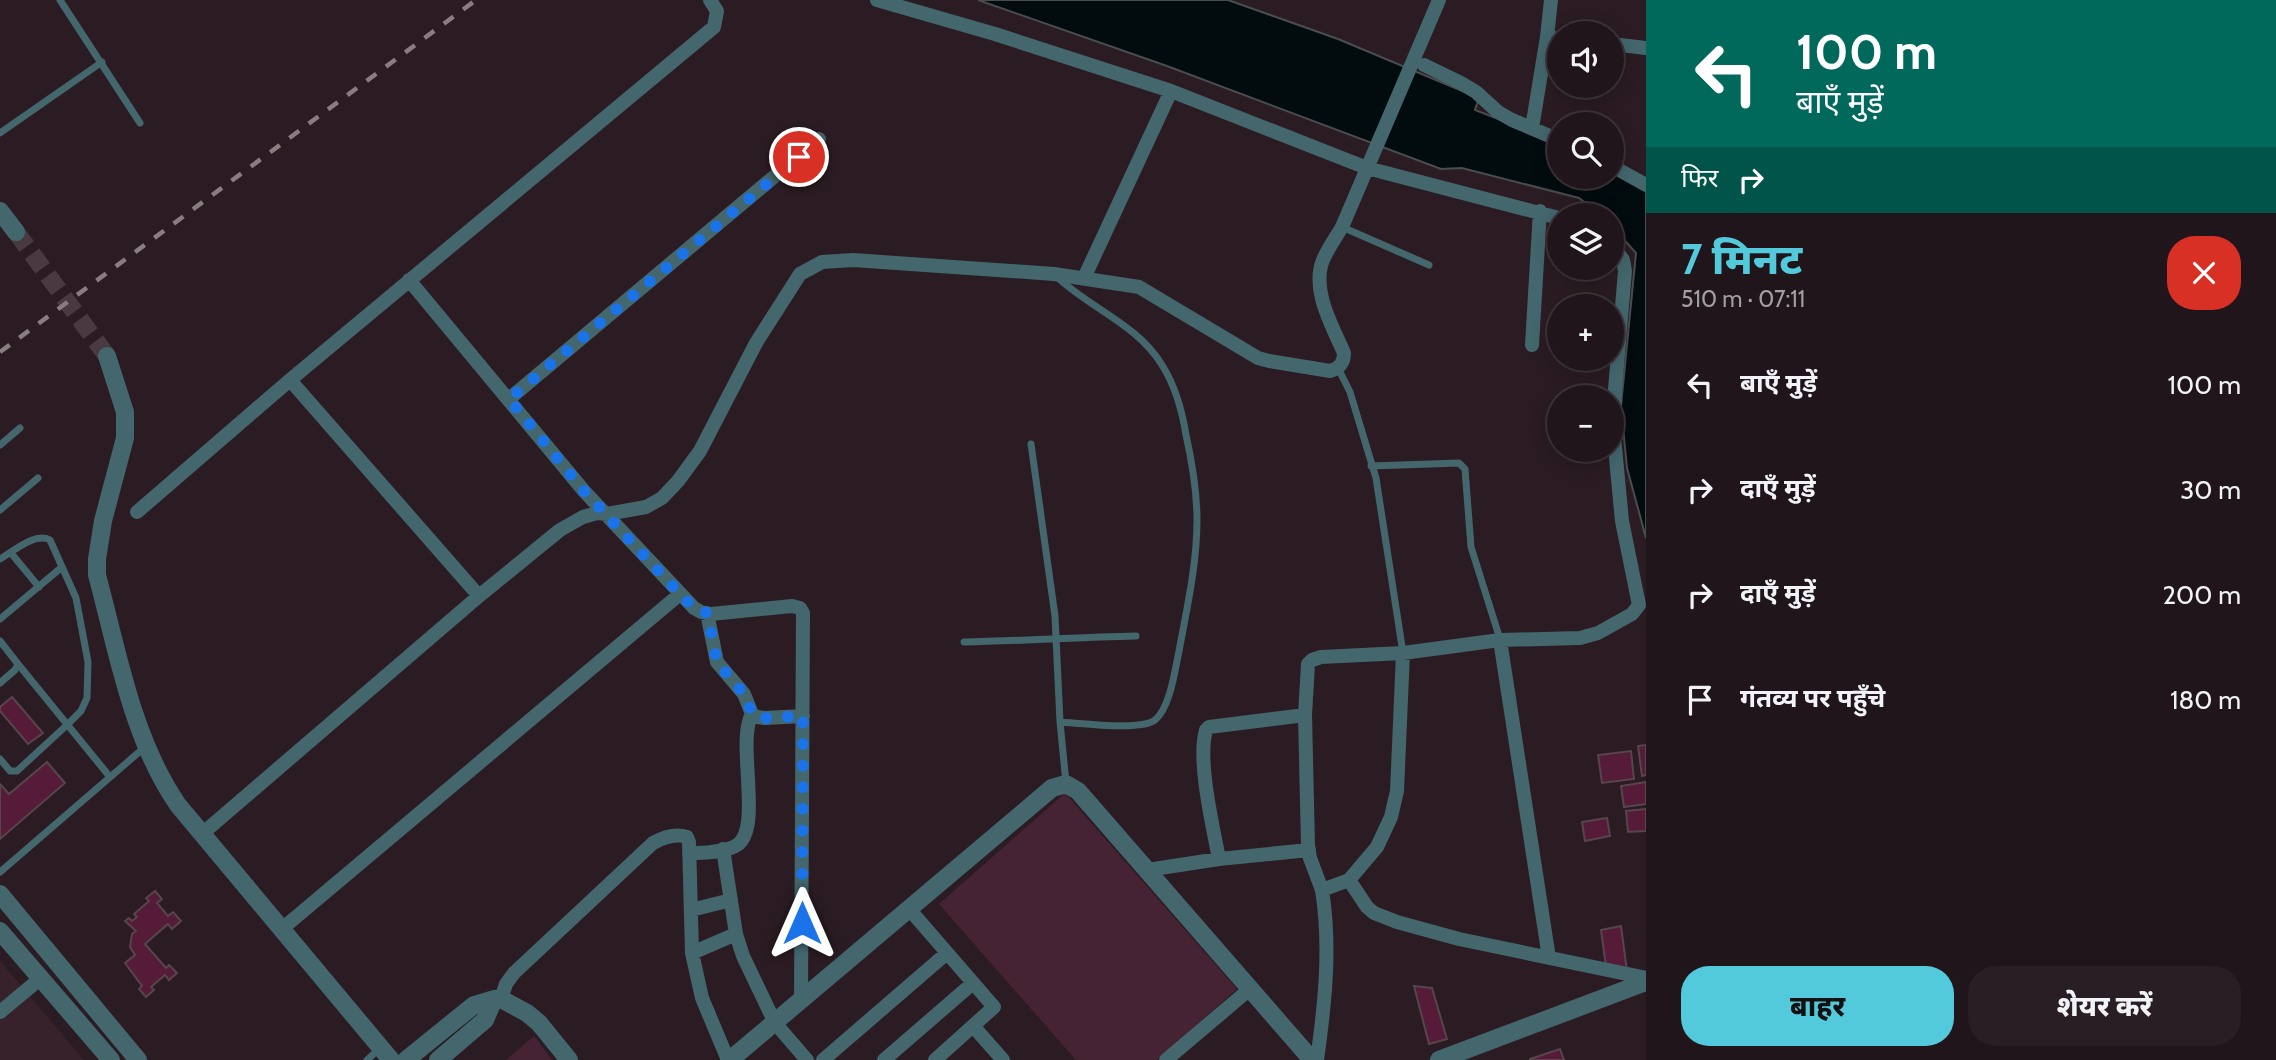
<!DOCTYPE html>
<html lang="hi">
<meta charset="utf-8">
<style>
body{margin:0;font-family:Cabin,"Noto Sans Devanagari",sans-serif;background:#281e23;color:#f1f3f6;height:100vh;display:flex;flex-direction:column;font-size:26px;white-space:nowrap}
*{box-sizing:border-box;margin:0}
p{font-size:23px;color:#a29fa2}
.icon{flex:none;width:38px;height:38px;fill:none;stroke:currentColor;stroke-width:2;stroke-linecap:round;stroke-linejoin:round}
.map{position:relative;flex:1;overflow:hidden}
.panel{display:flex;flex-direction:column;background:#20151a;width:630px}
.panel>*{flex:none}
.top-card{background:#00695c;color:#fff;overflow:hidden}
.controls{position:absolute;left:1547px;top:21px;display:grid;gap:14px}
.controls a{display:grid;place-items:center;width:77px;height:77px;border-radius:50%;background:#20151a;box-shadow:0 4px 18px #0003,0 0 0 2px #3d3439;font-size:35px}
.pin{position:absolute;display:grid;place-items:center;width:60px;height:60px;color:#fff;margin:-30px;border:4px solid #fff;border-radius:50%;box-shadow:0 2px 7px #0007}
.me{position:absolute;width:77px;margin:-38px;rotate:0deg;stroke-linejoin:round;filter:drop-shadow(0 0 5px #0008)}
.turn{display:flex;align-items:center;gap:24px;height:147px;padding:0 35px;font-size:32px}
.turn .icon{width:91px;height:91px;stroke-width:2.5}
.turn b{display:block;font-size:49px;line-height:60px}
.then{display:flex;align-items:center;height:66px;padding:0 35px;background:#0003;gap:14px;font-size:26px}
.round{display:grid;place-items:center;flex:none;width:74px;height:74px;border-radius:28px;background:#281e23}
.summary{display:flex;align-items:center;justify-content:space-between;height:119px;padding:0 35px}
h1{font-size:42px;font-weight:800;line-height:52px;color:#53cadc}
.button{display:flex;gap:14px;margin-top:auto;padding:14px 35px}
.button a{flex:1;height:80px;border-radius:28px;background:#53cadc;color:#111;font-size:28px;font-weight:800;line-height:80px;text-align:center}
.button a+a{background:#281e23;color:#f1f3f6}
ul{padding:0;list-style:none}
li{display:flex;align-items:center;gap:21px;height:105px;padding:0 35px}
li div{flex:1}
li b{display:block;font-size:26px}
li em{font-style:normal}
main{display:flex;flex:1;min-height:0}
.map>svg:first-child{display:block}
</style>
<main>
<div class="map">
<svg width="1646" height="1060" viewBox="0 0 1646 1060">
<rect width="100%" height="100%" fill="#2a1c22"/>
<path fill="#37222b" d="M0 961 84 1060H0Z"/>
<path fill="#452332" d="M1065 793 1237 989 1157 1060H1076L939 904Z
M534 1036 552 1060H506Z"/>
<path fill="#020c0e" stroke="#494d50" stroke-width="2" d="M978 0H1228L1338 39 1479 98 1475 110 1559 143V177H1612V167L1646 189V538L1627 468 1621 406 1636 253 1612 226V215H1601L1579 198 1462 168 1441 169 1167 66Z"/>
<path fill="#561b38" stroke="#57454c" stroke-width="2" d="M12 697 43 733 28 744 0 711V707Z
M1646 745V775L1642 776 1638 746Z
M1631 751 1634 779 1602 783 1598 755Z
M47 762 65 783 0 839V784L9 794Z
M1646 782V804L1624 807 1621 786Z
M1646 809V831L1628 832 1626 811Z
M1607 818 1610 836 1585 841 1582 822Z
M155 891 162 899 157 903 168 916 173 912 181 921 172 929 168 924 145 944 166 968 169 965 177 973 169 980 165 975 151 987 154 990 146 997 139 989 142 986 125 963 135 955 130 947 132 934 136 931 125 921 129 918 132 921 137 917 134 914 149 901 146 898Z
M1621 926 1627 971 1606 967 1601 930Z
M1414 986 1432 988 1447 1039 1429 1044Z
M1560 1049 1564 1060H1530V1059Z"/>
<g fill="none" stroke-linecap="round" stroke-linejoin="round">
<path stroke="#483a40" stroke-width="18" stroke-dasharray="18 9" stroke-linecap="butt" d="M16 232 107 356"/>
<path stroke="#43676d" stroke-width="7" d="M60 0 140 123
M0 133 102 62
M1342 227 1429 265
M1057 277C1091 309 1137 324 1162 365 1176 387 1182 410 1186 435 1192 462 1197 492 1197 520 1197 564 1187 608 1179 651 1175 670 1170 708 1155 720 1141 731 1080 723 1060 722
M1338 368 1350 392 1376 478 1403 653
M1031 444 1055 616 1060 722 1066 783
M0 445 20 428
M1371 466 1459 463 1465 469 1471 547 1500 639
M0 510 38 478
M11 553 39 587
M0 559C14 551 35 532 50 540L76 598 88 662 87 698 81 711 67 725 17 771H10L0 759
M0 619 62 567
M0 641 18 664 15 670 0 683
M964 642C1022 641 1078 637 1136 636
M18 664 110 777
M0 872 145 747
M367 1060 379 1049"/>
<path stroke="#43676d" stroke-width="14" d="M877 0 995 34 1171 91 1367 168 1559 218
M1547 37 1551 0
M1612 44 1646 48
M1424 65 1461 83 1476 92 1498 112 1512 120 1559 140
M1532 128 1547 37 1559 39
M1612 166 1646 185
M1084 278 1171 91
M409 280 584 491 694 608 701 612 711 614 792 606 800 608 803 613 801 1000
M1532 345 1540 211
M290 380 479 596
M509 399 819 139
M137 512 290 380 714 27 717 11 710 0
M707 613 717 662 744 694 752 714 757 717 765 718 803 716
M1500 640 1549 958
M203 833 479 596 560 530 583 517 597 513 607 514 646 507 662 498 678 481 700 451 756 343 800 274 822 262 853 260 1054 274 1139 287 1258 358 1269 361 1330 371C1340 368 1344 363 1344 353 1332 325 1311 290 1323 260 1328 248 1336 237 1342 227L1439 0
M723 849 736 934
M689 854C703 852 725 853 737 845 763 828 736 741 752 714
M1219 859C1213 827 1197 760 1206 730L1209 727 1305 715
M1147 870 1219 859 1309 850
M1349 880 1367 907 1374 913 1397 922 1459 939 1646 978
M1322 890 1310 858 1308 846 1305 715 1308 664 1312 660 1321 657 1403 653 1500 640 1580 638 1598 633 1632 614 1639 605 1622 521 1614 437 1615 389 1625 271 1623 260 1612 245
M691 910 731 900
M910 910 994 1007 935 1060
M283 928 680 594
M692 953 736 934 743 956 775 1023 807 1060
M501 999 506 984 514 973 653 843C664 837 675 833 687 837L689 842 692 953 702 998 728 1060
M0 1012 41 978
M973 1026 1003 1060
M823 1060 947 953
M884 1060 973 983
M1166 1060 1251 988
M1317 1060C1325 1003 1331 947 1322 890L1349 880 1377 847 1391 817 1397 791 1403 653"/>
<path stroke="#43676d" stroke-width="18" d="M0 211 16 232
M107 356 125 412V438L103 521 97 559V575C118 653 132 738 178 805L391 1060
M0 894 138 1060
M0 931 111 1060
M406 1060 474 1005 494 999H501L527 1013 539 1023 569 1060
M438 1060 485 1020 494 999
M730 1060 1052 788 1066 784 1078 791 1312 1060
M1439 1060 1646 982"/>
<path stroke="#8a7d82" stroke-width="4.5" stroke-dasharray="12 12" stroke-linecap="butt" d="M0 352 476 0"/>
</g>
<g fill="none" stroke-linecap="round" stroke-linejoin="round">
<path stroke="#1a73e8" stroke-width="12" stroke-dasharray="0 21.6" d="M799 157 509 399 584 491 680 594 694 608 707 613 717 662 744 694 752 713 757 717 765 718 803 716 802 923"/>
</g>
</svg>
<div class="controls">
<a><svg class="icon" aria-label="sound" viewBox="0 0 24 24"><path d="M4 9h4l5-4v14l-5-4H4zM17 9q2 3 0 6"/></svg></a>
<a><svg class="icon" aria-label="search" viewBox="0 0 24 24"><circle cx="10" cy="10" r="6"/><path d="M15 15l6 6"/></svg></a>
<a><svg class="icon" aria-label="layers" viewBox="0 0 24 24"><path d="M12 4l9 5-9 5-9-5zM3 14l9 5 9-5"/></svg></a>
<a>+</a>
<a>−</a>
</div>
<div class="pin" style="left:799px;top:157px;background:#d93025"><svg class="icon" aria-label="arrive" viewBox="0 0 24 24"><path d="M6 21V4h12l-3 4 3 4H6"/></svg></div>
<svg class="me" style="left:802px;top:923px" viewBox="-20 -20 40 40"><path d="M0-17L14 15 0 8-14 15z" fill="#1a73e8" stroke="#fff" stroke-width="4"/></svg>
</div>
<section class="panel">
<div class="top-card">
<div class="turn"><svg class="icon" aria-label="left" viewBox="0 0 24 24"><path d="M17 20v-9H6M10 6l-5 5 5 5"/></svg><div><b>100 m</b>बाएँ मुड़ें</div></div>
<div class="then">फिर<svg class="icon" aria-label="right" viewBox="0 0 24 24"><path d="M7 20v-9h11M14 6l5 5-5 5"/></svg></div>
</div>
<div class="summary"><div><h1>7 मिनट</h1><p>510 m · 07:11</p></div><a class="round" style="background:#d93025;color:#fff"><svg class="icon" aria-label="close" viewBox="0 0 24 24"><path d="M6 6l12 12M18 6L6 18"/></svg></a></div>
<ul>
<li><svg class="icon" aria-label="left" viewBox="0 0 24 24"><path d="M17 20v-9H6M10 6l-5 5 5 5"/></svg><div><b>बाएँ मुड़ें</b></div><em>100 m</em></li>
<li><svg class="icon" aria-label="right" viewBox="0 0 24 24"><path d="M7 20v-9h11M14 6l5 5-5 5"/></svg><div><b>दाएँ मुड़ें</b></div><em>30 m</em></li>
<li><svg class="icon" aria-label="right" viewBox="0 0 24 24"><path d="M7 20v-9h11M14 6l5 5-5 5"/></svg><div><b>दाएँ मुड़ें</b></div><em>200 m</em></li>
<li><svg class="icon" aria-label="arrive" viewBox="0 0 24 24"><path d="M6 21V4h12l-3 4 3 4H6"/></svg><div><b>गंतव्य पर पहुँचे</b></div><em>180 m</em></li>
</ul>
<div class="button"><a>बाहर</a><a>शेयर करें</a></div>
</section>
</main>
